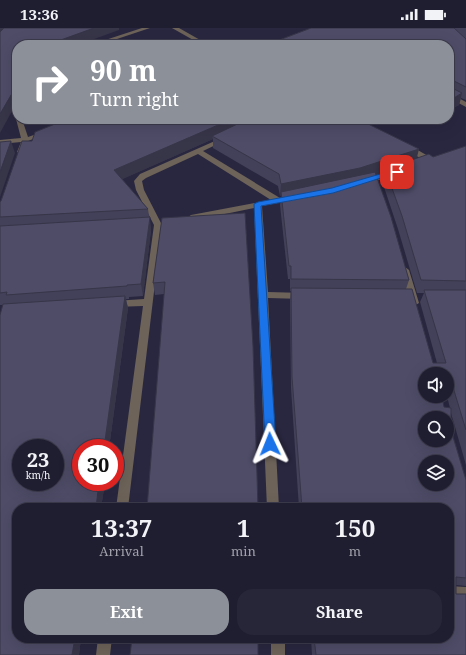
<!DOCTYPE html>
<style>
body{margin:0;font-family:"Noto Serif",serif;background:#272638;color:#f1f3f6;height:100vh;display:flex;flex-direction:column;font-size:15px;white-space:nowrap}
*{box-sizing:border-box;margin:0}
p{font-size:13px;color:#a1a2ab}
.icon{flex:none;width:22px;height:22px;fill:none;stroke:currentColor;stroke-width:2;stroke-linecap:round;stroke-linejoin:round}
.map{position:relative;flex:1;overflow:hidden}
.panel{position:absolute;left:12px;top:475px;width:442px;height:140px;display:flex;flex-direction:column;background:#1f1d30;border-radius:16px;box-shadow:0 4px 16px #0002,0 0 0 1px #3c3b4c}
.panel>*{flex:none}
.banner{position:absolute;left:12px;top:12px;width:442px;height:84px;border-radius:16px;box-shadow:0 4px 16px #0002,0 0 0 1px #3c3b4c;background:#8c9099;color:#fff;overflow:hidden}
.fabs{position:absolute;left:418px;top:339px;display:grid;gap:8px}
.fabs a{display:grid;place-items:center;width:36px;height:36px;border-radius:50%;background:#1f1d30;box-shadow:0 4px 16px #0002,0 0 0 1px #3c3b4c;font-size:20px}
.speed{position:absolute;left:12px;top:411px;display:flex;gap:8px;font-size:20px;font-weight:700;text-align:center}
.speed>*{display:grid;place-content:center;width:52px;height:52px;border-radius:50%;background:#1f1d30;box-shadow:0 4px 16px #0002,0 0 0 1px #3c3b4c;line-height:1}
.speed small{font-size:10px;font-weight:400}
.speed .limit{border:6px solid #d22;background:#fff;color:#111}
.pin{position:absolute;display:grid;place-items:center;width:34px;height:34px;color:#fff;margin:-17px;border-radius:8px;box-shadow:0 2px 6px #0006}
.me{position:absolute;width:44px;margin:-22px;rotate:358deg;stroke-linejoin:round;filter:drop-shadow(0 0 3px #0008)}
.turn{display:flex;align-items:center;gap:14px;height:84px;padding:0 12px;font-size:18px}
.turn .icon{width:52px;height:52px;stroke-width:2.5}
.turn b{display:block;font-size:28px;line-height:34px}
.eta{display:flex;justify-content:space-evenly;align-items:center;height:68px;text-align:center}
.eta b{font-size:24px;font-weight:700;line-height:28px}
.button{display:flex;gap:8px;margin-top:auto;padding:8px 12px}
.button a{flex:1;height:46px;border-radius:16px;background:#8c9099;color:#fff;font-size:16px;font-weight:700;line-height:46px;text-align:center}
.button a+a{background:#272638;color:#f1f3f6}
.status{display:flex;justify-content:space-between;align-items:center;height:28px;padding:0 20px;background:#1f1d30;direction:ltr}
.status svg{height:11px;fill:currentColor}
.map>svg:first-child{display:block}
</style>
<div class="status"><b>13:36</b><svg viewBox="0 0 49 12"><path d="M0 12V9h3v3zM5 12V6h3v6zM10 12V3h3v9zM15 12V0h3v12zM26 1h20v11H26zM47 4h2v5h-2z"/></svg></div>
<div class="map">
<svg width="466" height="627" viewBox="0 0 466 627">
<rect width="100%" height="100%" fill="#292740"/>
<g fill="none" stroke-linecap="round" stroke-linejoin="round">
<path fill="#6d6359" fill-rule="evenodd" d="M142 0H150L99 17H90Z
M172 0H179L209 17H202Z
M449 65 466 74V79L449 70Z
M17 89V91H22L28 109 45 103 48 105 28 113 25 124 21 126 17 124 21 114 0 116V112L21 110 16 91Z
M224 109 226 110V112L203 123 280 170 293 168 297 170 293 172 262 178 268 264 304 265 309 268 304 271 268 270 279 480H267L254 180 191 193 187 190 191 187 271 172 198 126 146 150 142 153 144 162 162 197 128 480H116L143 278 114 279 109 276 114 273 144 271 154 197 136 162 134 153 140 146Z
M403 117H409L435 132 434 134H428L403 121Z
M396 142 400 144 399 146 365 156 361 154Z
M405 239 409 242 419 275 414 278 409 275 401 242Z
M449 558 466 559V573L449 572Z
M98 610H112L110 627H96Z
M271 610H285V627H271Z"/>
</g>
<path fill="#434159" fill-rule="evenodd" d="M311 0H466V72L461 70 459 77 449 82V17H266Z
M55 91H358L417 130 433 129 466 118V437L451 385V402L466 452V558L456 557V566L466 627H312L311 610H449V480H299L291 360 290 272 291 263H290V251H288L280 177 281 168H280L278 158 213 120V111L122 151 148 181 151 202 143 268 129 269V271H126L128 280 109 420H81V454H105L101 480H17L81 610 79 627H0L3 277H0V174L32 113 59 95ZM384 144 382 153 398 201 417 265H424L420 274 437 335H433L406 261 409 252 376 147ZM425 346H447V368L450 380 444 379Z
M162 190 258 480 164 266 155 267 153 255Z"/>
<path fill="#373548" d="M0 0H8L0 9Z
M94 0H119V2L78 17H47Z
M17 57V74L0 105V86Z
M462 65 459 77 449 82V73Z
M59 91H62L63 95 60 96Z
M232 91H259L212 108 213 111 116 154 114 142Z
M11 113 15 125 0 169V144Z
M419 121 416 133 385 141 384 144 358 153 281 164V168H280L281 156Z
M150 189 151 202 143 268 141 256Z
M125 268 128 280 109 420H104Z
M99 454H105L101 480H96Z
M75 610H81L79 627H72Z"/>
<path fill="#4e4c67" stroke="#373548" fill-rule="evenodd" d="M4 0H94L47 17H17V57L0 86V4Z
M311 0H454L466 11V59L452 52V60L462 65 449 73V17H406L403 15 398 17H266Z
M64 91H232L114 142 148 181 0 189V174L1 173 22 113H32L35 104 65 92Z
M248 91H358L419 121 360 140 281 156 279 146 212 108Z
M11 113 0 144V114Z
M466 118V253L421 252 402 188 385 141 429 126 433 129Z
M375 144 391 189 409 252 291 251V238H289L281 164Z
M245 185 253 318 258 480H147L165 254 153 255 162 190Z
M150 189 141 256 127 257V258L6 267 7 264 0 265V198Z
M291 260 412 261 433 335H446L424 262H466V402L452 356H447V346H425V368H442L444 379 451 380V402L466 452V550L456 549V566H466V627H316L314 610H449V480H302L292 349ZM425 390H447V412H425ZM425 434H447V456H425Z
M125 268 104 420H81V454H99L96 480H17V610H75L72 627H0V287L3 276ZM21 420H55V454H21Z
M132 610H258V627H130Z"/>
<path fill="#1a73e8" stroke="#114b97" d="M394 142 400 144 333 165 261 178 276 416 274 420 270 421 267 420 265 416 254 176 258 174 332 160Z"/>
</svg>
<div class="fabs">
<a><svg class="icon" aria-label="sound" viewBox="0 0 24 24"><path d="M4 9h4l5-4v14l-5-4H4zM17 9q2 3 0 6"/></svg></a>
<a><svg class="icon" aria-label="search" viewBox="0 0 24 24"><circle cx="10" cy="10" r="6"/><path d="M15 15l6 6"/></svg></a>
<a><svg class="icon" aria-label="layers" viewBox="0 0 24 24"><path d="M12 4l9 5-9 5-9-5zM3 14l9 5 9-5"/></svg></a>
</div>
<div class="speed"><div>23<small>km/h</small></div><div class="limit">30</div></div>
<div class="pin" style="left:397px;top:144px;background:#d93025"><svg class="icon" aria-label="arrive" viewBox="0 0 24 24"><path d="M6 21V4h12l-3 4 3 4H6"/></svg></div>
<svg class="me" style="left:270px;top:416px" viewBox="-20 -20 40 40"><path d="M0-17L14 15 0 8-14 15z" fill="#1a73e8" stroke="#fff" stroke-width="4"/></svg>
<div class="banner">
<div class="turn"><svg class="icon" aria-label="right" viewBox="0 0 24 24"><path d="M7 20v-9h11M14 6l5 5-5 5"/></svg><div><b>90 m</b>Turn right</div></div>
</div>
<section class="panel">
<div class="eta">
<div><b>13:37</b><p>Arrival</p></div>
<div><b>1</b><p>min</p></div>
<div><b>150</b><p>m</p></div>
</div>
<div class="button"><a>Exit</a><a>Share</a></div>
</section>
</div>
